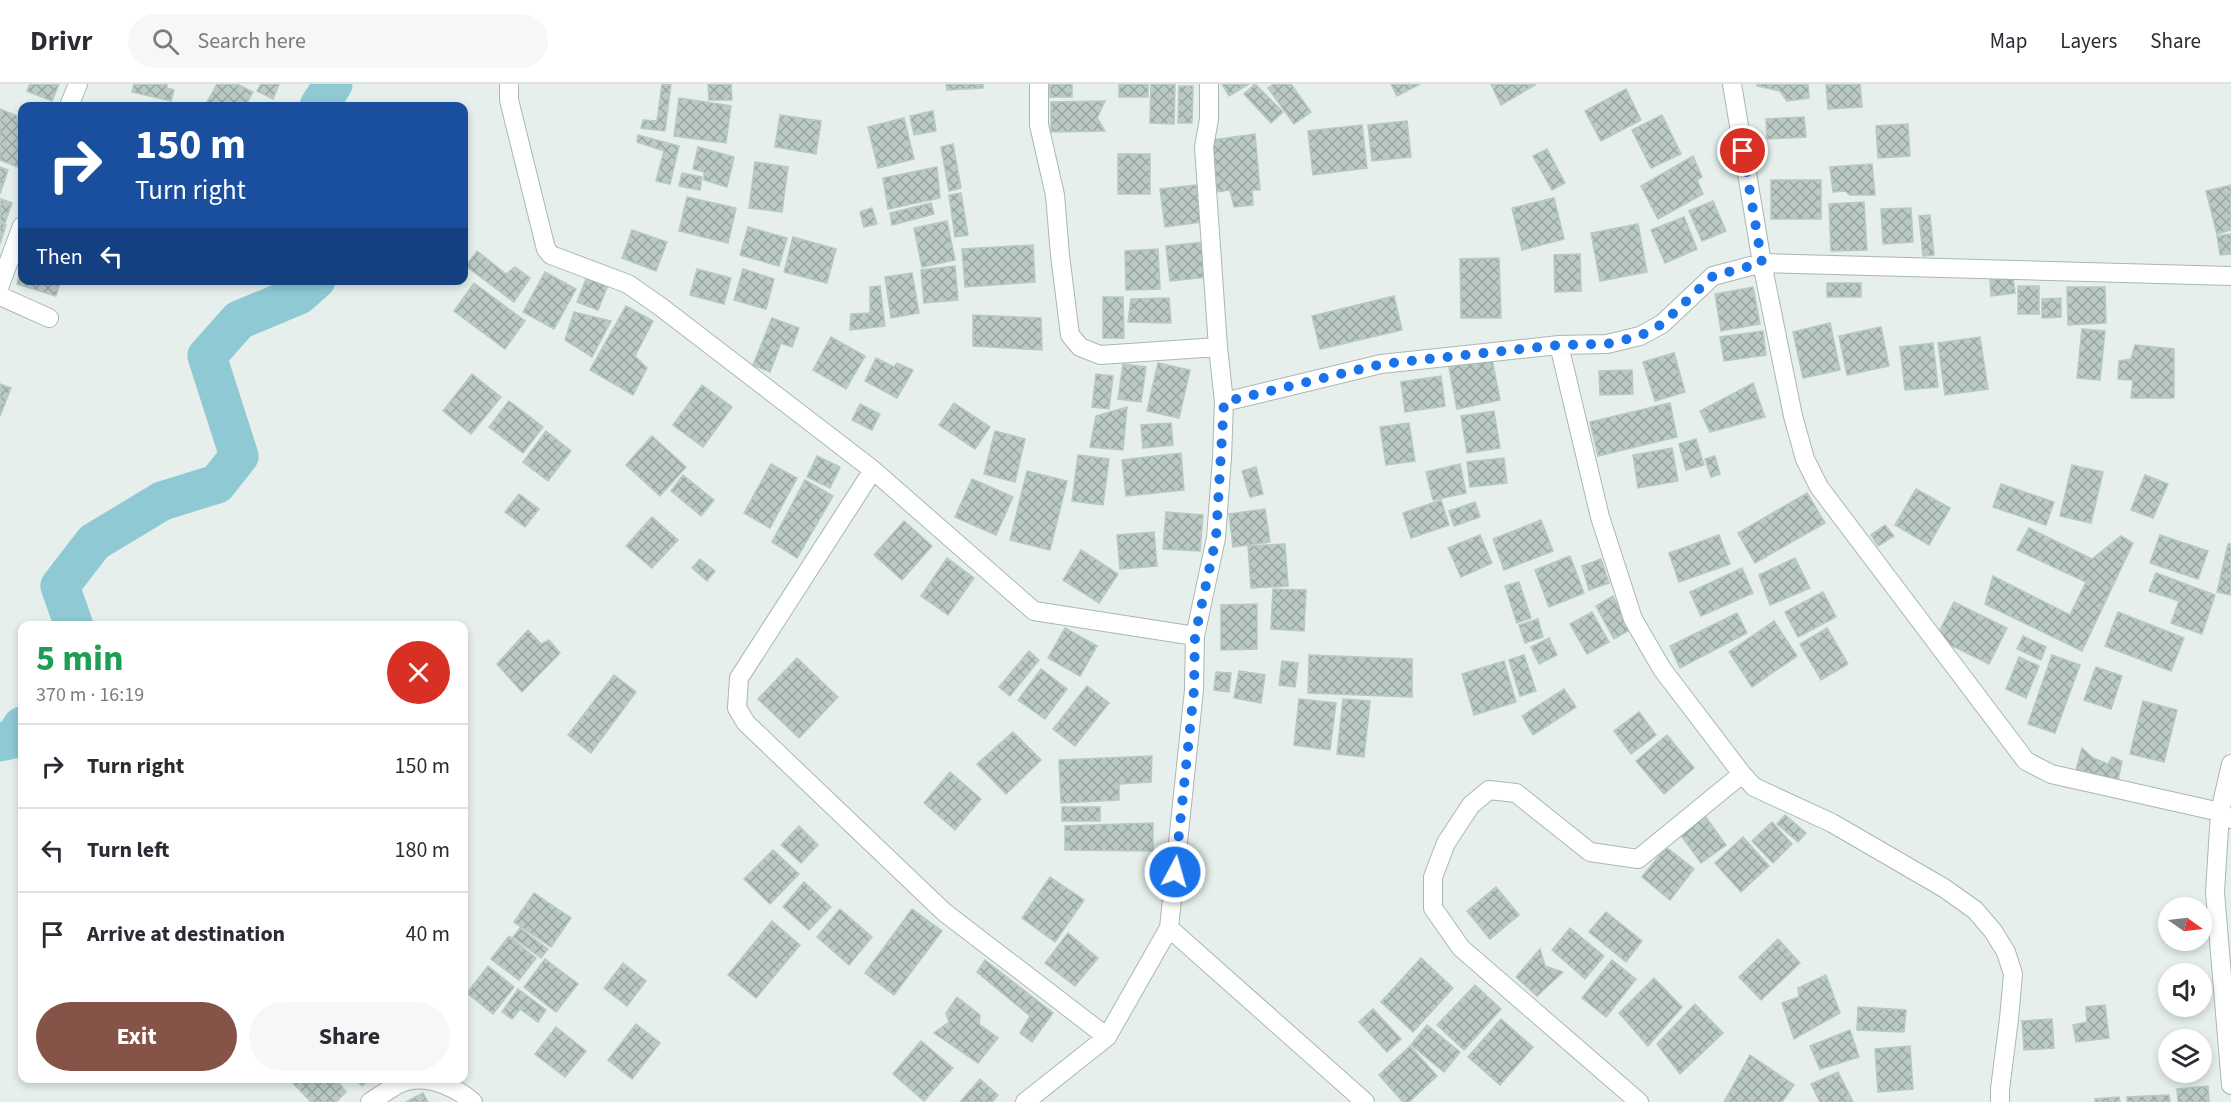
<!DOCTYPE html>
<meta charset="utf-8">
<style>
body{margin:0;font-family:"Source Sans 3",sans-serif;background:#f7f7f7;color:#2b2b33;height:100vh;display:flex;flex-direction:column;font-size:22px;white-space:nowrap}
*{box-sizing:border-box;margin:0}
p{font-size:20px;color:#7c7c81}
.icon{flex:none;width:33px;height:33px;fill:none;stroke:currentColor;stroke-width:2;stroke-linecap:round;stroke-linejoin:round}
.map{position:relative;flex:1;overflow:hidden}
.drawer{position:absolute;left:18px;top:537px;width:450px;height:462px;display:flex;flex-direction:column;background:#fff;border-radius:12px;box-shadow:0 3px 9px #0003}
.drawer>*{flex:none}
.banner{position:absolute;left:18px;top:18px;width:450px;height:183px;border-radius:12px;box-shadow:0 3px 9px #0003;background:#1a4fa0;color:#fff;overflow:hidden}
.needle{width:39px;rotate:104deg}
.controls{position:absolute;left:2158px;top:813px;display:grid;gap:12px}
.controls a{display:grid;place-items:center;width:54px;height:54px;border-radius:50%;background:#fff;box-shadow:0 3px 9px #0003;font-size:30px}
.pin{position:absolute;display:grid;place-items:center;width:51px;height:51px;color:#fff;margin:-26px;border:3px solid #fff;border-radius:50%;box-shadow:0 2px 6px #0007}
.me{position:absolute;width:66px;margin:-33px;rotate:6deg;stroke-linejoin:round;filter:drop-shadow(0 0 4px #0008)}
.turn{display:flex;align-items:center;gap:21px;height:126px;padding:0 18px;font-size:27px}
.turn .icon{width:78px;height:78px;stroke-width:2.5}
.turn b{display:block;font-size:42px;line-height:51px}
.then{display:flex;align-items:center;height:57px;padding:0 18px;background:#0003;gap:12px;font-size:22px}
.round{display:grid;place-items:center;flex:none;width:63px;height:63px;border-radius:32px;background:#f7f7f7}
.overview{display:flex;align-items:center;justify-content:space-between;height:102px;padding:0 18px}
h1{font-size:36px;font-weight:700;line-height:45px;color:#1e9e55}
.primary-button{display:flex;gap:12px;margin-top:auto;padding:12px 18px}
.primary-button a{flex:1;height:69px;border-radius:36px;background:#855347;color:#fff;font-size:24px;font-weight:700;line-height:69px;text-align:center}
.primary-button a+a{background:#f7f7f7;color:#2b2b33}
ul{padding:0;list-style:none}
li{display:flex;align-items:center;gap:18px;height:84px;padding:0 18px;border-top:2px solid #e1e1e2}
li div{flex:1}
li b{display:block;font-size:22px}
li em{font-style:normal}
header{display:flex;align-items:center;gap:36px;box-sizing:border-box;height:84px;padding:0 30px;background:#fff;border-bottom:2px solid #e1e1e2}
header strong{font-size:28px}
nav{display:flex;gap:33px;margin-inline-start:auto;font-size:21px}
.search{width:420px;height:54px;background:#f7f7f7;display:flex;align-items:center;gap:15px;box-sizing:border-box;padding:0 21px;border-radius:33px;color:#7c7c81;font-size:22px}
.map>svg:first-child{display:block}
</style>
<header>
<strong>Drivr</strong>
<div class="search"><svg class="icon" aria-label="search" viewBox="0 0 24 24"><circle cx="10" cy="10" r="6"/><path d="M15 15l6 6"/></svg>Search here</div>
<nav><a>Map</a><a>Layers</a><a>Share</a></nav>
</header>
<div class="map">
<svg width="2231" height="1018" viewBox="0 0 2231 1018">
<defs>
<pattern id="building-cross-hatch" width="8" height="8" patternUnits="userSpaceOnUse" patternTransform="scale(1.5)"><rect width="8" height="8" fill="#bbcac4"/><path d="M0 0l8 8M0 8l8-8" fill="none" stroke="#98a6a0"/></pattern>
</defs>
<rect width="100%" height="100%" fill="#e6efeb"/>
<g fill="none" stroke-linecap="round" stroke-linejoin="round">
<path stroke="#8ec9d4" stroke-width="39" d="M319 22 333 0
M74 542 60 502 94 458 162 417 217 400 239 372 207 272 239 236 299 211 316 196
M0 658 14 655 22 642"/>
</g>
<path fill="url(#building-cross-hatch)" stroke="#b8c9c2" stroke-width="1.5" d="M30 0H59L52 17 27 7Z
M134 0H167V4L174 6 171 17 132 8Z
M217 0H237L253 8 245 22H205Z
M261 0H279L273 15 257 7Z
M662 0H671L665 47 641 44 643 36 657 37Z
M708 0H731L732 16H709Z
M946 0H983V4L947 6Z
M1050 0H1072V13H1050Z
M1119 0H1148V13H1119Z
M1151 0H1175L1174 40 1150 39Z
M1222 0H1249L1229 12Z
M1255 0 1283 28 1271 39 1244 10Z
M1274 0H1291L1311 28 1294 40 1268 4Z
M1391 0H1420L1397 12Z
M1491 0H1535V1L1501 21Z
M1757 0H1808L1809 14 1787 17 1780 7 1757 2Z
M1826 0H1860L1862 23 1828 25Z
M1179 2H1193L1192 39H1178Z
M1626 5 1641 36 1601 57 1585 27Z
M679 14 731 22 726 59 674 52Z
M1105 17 1097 34 1105 47 1051 48V18Z
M0 25 22 34V77L20 84 0 76Z
M933 27 936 47 914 51 910 32Z
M780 31 821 37 816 70 775 63Z
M1662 31 1681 70 1651 84 1632 46Z
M1804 33 1806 53 1767 55 1766 35Z
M904 34 914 75 878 84 868 43Z
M1407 37 1411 73 1372 77 1368 41Z
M1908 40 1910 72 1878 74 1876 42Z
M1362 41 1367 84 1313 91 1308 47Z
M1255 50 1260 106H1252L1253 121 1234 123 1230 106 1217 108 1212 56Z
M638 51 679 62 670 100 656 97 664 67 637 58Z
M953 60 961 104 949 107 941 63Z
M698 63 734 73 727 103 704 96V88L693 85Z
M1547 65 1565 99 1552 106 1533 72Z
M1118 70H1150V110H1118Z
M1693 72 1702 93 1697 96 1703 110 1658 135 1641 102Z
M755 78 788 83 782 128 749 124Z
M1872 80 1875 111H1850L1845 107 1833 108 1830 83Z
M0 83 8 86 0 110Z
M937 83 940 114 888 125 883 94Z
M682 89 702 93 700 106 679 102Z
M1771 96H1821V135H1771Z
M1196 101 1201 138 1165 143 1160 105Z
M2231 101V146L2217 150 2206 107Z
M961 109 968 151 955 153 949 111Z
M687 113 736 124 728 159 679 147Z
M1554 114 1564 155 1522 166 1512 124Z
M1 115 12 119 5 139 0 137Z
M1713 117 1726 147 1702 157 1689 127Z
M1864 118 1867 166 1831 167 1829 120Z
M931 119 934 130 892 141 890 129Z
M872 124 877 140 864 143 860 128Z
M1911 124 1913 158 1883 160 1881 125Z
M1930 131 1934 171 1923 172 1919 132Z
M1684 133 1697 165 1665 179 1651 146Z
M947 137 955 176 922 183 914 144Z
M0 139 6 141 0 160Z
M1638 140 1647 188 1600 197 1591 149Z
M748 143 787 154 779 182 740 171Z
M632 146 667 158 656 187 622 174Z
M2231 150V170L2220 171 2217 152Z
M793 153 836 165 827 199 784 188Z
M1204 158 1208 193 1170 197 1166 162Z
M1033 161 1035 198 965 203 962 165Z
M1158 165 1160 205 1126 206 1125 167Z
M477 167 506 190 515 183 530 194 514 218 466 182Z
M1580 170 1581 207 1555 208 1554 171Z
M1499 174 1501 234H1461L1460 175Z
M22 182V196H61L56 212 17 200Z
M955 182 958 216 924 219 921 186Z
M697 185 731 194 724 220 690 211Z
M743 185 774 195 766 225 734 216Z
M545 188 576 205 554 245 523 228Z
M912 189 919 229 891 234 885 193Z
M588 190 609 198 598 226 577 218Z
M2013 193 2015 209 1991 212 1990 196Z
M474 199 525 237 505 265 454 227Z
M1827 199H1861V213H1827Z
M880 202 885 242 850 246 851 230 870 229V203Z
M2018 202H2039V230H2018Z
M1753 203 1760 240 1721 247 1715 210Z
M2067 203H2105L2106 239 2068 241Z
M1394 212 1402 246 1320 265 1312 232Z
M1103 213H1123L1124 254H1103Z
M1169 214 1171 239 1128 238 1131 215Z
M2061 214V233L2042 234V215Z
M626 222 653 237 635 272 647 284 633 311 590 286Z
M574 228 611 237 592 273 565 256Z
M973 231 1041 234 1042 266 973 262Z
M772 234 799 244 792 263 781 259 770 288 753 281Z
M1830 239 1840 286 1803 294 1793 248Z
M1881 243 1889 282 1847 291 1839 252Z
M2082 245 2105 247 2100 296 2077 294Z
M1763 247 1766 271 1724 277 1720 253Z
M831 253 865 272 846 305 813 286Z
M1980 253 1988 305 1945 311 1938 259Z
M1933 259 1938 303 1905 306 1900 263Z
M2135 261 2174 265V314H2131L2133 296 2118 295 2119 277 2131 275Z
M1674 269 1685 308 1655 317 1643 278Z
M876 274 894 283 897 279 913 286 897 314 865 297Z
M1492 275 1500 316 1457 325 1449 283Z
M1158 279 1190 286 1179 334 1147 327Z
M1123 280 1146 283 1141 318 1118 315Z
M1632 286 1633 310 1600 311 1599 287Z
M472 290 501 313 471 350 443 327Z
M1096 290 1113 292 1109 325 1092 323Z
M1441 292 1445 322 1405 328 1401 298Z
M1753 299 1765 333 1710 348 1700 327Z
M0 300 11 304 0 332Z
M702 301 732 323 703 363 673 341Z
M509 317 543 343 523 369 489 343Z
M954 319 990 343 975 365 939 341Z
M1670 319 1677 353 1598 372 1590 338Z
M860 320 880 330 872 346 852 336Z
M1127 323 1123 366 1090 363 1096 332Z
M1494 327 1500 364 1467 369 1461 332Z
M1171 339 1173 361 1143 364 1141 341Z
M1409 339 1415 377 1386 381 1380 343Z
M546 347 571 367 548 397 523 378Z
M995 347 1025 355 1015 398 984 390Z
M652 352 686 383 660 412 626 381Z
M1696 355 1704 381 1686 386 1679 360Z
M1672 364 1678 397 1638 404 1633 371Z
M1181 369 1184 406 1126 412 1122 376Z
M1078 371 1109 375 1103 421 1072 417Z
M817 372 840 383 830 404 807 393Z
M1715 372 1720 390 1711 393 1705 375Z
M1504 374 1507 399 1470 403 1467 378Z
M771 380 797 394 770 444 744 429Z
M1460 380 1466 409 1433 416 1426 388Z
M2072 381 2103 388 2091 439 2060 432Z
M1256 383 1263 410 1250 413 1242 387Z
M1027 387 1067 397 1050 466 1010 456Z
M683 391 714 416 701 432 671 407Z
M2145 391 2168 400 2153 434 2131 426Z
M972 395 1013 413 996 451 955 433Z
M805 396 833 412 797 474 772 458Z
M2001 400 2054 418 2046 441 1993 423Z
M1916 405 1950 424 1929 461 1895 441Z
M1807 409 1825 439 1755 479 1738 449Z
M519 410 539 425 525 443 505 428Z
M1441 416 1449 441 1411 454 1403 429Z
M1475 418 1480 433 1454 442 1449 427Z
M1265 425 1270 458 1233 463 1229 430Z
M1166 428 1203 431 1200 467 1163 465Z
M652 433 678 456 652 484 626 462Z
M1541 436 1553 467 1504 486 1493 455Z
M904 437 932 462 902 496 874 471Z
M1885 441 1894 452 1878 462 1871 451Z
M2029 444 2092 475 2121 452 2133 459 2082 567 1985 520 1993 492 2070 531 2086 498 2017 466Z
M1154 448 1157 482 1120 485 1117 451Z
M1480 451 1492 479 1461 493 1448 464Z
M1719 451 1730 480 1679 498 1669 469Z
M2160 451 2208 467 2198 495 2150 479Z
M1285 460 1288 502 1251 504 1248 462Z
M2228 460H2231V511L2217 508Z
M1081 466 1118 490 1099 519 1063 496Z
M1570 472 1584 509 1549 523 1535 486Z
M947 474 974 494 948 531 921 512Z
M1795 474 1810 504 1770 521 1759 491Z
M700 475 715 487 707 497 692 484Z
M1601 475 1609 499 1589 506 1582 482Z
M1742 484 1753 509 1701 532 1690 508Z
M2156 489 2215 511 2202 550 2171 539 2179 517 2149 507Z
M1519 498 1531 534 1517 539 1505 502Z
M1273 505 1306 506 1304 547 1271 545Z
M1823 508 1836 533 1798 553 1785 528Z
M1613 512 1631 545 1614 555 1596 522Z
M1954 518 2007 544 1989 580 1936 554Z
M1257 520V565L1221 566V521Z
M1592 528 1609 558 1587 570 1570 540Z
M2118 528 2184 554 2171 587 2105 562Z
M1737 529 1747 549 1680 584 1670 562Z
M1538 535 1543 553 1525 559 1519 541Z
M1774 537 1797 572 1752 603 1729 568Z
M1065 544 1097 562 1080 592 1048 574Z
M1827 544 1848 580 1821 596 1800 560Z
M528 546 541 560 549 556 560 569 522 608 497 580Z
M2023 552 2046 563 2041 576 2017 565Z
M1549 554 1557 571 1539 580 1531 563Z
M1029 567 1039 576 1010 612 999 603Z
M1309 571 1412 575V613L1308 609Z
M1524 571 1536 607 1520 612 1509 576Z
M2052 571 2080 581 2055 649 2028 640Z
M2019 573 2039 582 2026 614 2006 605Z
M797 574 838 613 799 654 758 615Z
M1282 577 1298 579 1295 603 1279 601Z
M1504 577 1516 618 1474 631 1462 590Z
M2096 583 2122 592 2111 625 2084 616Z
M1041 585 1067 605 1045 635 1018 616Z
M1239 587 1265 591 1261 619 1234 614Z
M1216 588 1231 589 1229 608 1214 606Z
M614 591 636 608 591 669 568 651Z
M1087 602 1109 619 1075 662 1053 645Z
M1564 605 1576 623 1533 651 1522 632Z
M1299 615 1336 619 1330 666 1294 661Z
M1343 615 1370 617 1364 673 1337 670Z
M2143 617 2177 626 2164 678 2130 670Z
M1639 628 1656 651 1631 670 1614 647Z
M1013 648 1041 676 1006 710 977 680Z
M1667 651 1694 684 1664 710 1636 677Z
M2082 664 2093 674 2108 680 2112 673 2122 677 2118 696 2076 686Z
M1152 672 1151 698 1119 700V716L1061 719 1059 676Z
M950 688 981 715 955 746 924 719Z
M1062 723H1100V737H1062Z
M1785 731 1806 749 1798 758 1777 740Z
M1705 732 1726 761 1701 779 1680 750Z
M1772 738 1792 760 1773 779 1752 757Z
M1153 739V767L1065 766V742Z
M799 742 818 761 801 779 781 761Z
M1743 753 1769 782 1741 808 1715 779Z
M1666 763 1694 785 1670 816 1642 793Z
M773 766 799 790 770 820 744 795Z
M1050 793 1084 816 1055 858 1022 834Z
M804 798 831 823 809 846 783 823Z
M1496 803 1519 831 1490 855 1467 827Z
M534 809 571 834 551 863 514 838Z
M840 825 872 853 849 881 817 853Z
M912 825 942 847 894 911 865 889Z
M1606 828 1642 857 1626 878 1589 848Z
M772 837 800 861 756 914 728 891Z
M520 844 548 865 541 874 513 853Z
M1570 844 1604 872 1585 895 1552 866Z
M1068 849 1098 874 1075 902 1045 879Z
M509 852 536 874 519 896 491 875Z
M1778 855 1800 879 1761 916 1739 893Z
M1540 865 1545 882 1563 888 1537 912 1516 893Z
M1421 874 1453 904 1413 948 1381 918Z
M545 875 578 900 556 928 524 903Z
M985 876 1053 929 1032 958 1020 949 1030 932 977 888Z
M1612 876 1636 895 1606 933 1582 914Z
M623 879 646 897 627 922 604 904Z
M488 882 514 903 493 930 467 909Z
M1826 891 1840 929 1794 955 1782 919 1799 913 1798 904Z
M1654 894 1682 923 1648 962 1619 929Z
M1475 901 1501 925 1464 966 1437 941Z
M518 905 546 926 538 938 520 925 512 935 502 928Z
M957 913 980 931 979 940 998 954 978 979 934 949 949 938 946 929Z
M1695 920 1723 949 1680 990 1657 960Z
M2105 921 2109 954 2076 958 2073 941 2087 938 2086 923Z
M1858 923 1906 926 1904 948 1857 946Z
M1373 925 1401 955 1387 968 1359 938Z
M1501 935 1533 963 1500 1001 1468 973Z
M2052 935 2054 964 2024 966 2022 937Z
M636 940 660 959 632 995 608 976Z
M1427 941 1460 968 1444 988 1411 961Z
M556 943 586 967 565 993 535 970Z
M1850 946 1859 973 1820 985 1810 962Z
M921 957 953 984 924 1017 893 990Z
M1410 962 1437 992 1409 1018H1403L1379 991Z
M1910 962 1913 1005 1878 1008 1875 965Z
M1750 971 1794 1001 1782 1018H1724Z
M1838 988 1853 1018H1820L1811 1000Z
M295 994H335L346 1008 336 1018H311L292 998Z
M354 994H370L362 1002Z
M980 995 998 1011 992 1018H960Z
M2208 1002 2209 1018H2178L2177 1005Z
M423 1009 428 1018H406Z
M2169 1011 2170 1018H2127V1013Z
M2119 1013 2120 1018H2095V1015Z"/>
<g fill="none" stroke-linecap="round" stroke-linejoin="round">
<defs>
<path id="minor" d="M509 0V16L546 165 551 171 628 200 661 223 873 386 1034 527 1195 552
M1039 0V41L1055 111 1060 171 1070 251 1080 263 1100 271 1218 263
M1732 0 1762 179 1793 332 1805 375 1819 403 2026 677 2051 690 2220 728 2231 735
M69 22 78 0
M0 201 22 142
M0 212 49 234
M1559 261 1600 433 1633 535 1662 585 1742 690 1754 703 1832 739 1944 804 1975 826 1993 847 2006 868 2013 890 2009 935 2000 1005V1018
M1224 318 1381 280 1559 261 1607 260 1640 252 1662 240 1713 192 1762 179 2231 192
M873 386 739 594 737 624 746 639 944 828 1107 953
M2231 680 2220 728 2215 808 2231 1001
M1169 844 1365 1018
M370 1018C380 1012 397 999 407 997 430 991 457 1004 473 1018
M1025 1018 1107 953 1169 844 1194 606 1195 552 1216 454 1222 374 1224 318 1218 263 1204 63 1209 35V0
M1639 1018 1461 864 1433 824V793L1446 759 1471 721 1489 706 1516 709 1590 768 1638 775 1742 690"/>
</defs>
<use href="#minor" stroke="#a8b8b2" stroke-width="20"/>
<use href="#minor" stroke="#fff" stroke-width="18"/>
</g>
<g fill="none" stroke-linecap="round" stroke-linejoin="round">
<path stroke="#1a73e8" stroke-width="10" stroke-dasharray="0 18" d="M1175 788 1194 606 1195 552 1216 454 1224 318 1382 280 1559 261 1607 260 1640 252 1662 240 1713 192 1762 179 1743 67"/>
</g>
</svg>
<div class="controls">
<a><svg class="needle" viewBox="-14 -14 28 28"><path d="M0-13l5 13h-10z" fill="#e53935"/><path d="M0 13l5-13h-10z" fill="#7c7c81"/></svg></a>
<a><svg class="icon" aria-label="sound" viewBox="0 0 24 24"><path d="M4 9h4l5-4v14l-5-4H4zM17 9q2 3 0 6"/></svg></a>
<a><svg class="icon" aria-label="layers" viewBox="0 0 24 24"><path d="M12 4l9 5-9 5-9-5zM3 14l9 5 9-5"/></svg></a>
</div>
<div class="pin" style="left:1743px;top:67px;background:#d93025"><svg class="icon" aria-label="arrive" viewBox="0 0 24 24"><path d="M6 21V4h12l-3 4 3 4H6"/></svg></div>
<svg class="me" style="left:1175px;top:788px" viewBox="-20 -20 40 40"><circle r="17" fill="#1a73e8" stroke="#fff" stroke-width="3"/><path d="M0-11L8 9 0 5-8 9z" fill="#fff"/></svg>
<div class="banner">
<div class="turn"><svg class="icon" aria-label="right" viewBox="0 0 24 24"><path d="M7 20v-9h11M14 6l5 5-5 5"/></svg><div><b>150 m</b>Turn right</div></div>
<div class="then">Then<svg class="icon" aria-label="left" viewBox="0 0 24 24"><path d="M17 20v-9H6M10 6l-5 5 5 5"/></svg></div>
</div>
<section class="drawer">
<div class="overview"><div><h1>5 min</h1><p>370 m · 16:19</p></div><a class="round" style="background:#d93025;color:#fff"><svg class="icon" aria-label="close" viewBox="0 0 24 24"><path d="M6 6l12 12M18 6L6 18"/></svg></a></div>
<ul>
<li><svg class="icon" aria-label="right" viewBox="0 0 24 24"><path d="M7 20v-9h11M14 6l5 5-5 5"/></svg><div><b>Turn right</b></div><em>150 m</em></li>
<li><svg class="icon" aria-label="left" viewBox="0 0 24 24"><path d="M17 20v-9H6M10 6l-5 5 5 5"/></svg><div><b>Turn left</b></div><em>180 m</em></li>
<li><svg class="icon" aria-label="arrive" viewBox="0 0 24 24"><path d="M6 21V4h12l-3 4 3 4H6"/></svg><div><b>Arrive at destination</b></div><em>40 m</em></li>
</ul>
<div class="primary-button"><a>Exit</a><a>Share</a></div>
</section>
</div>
